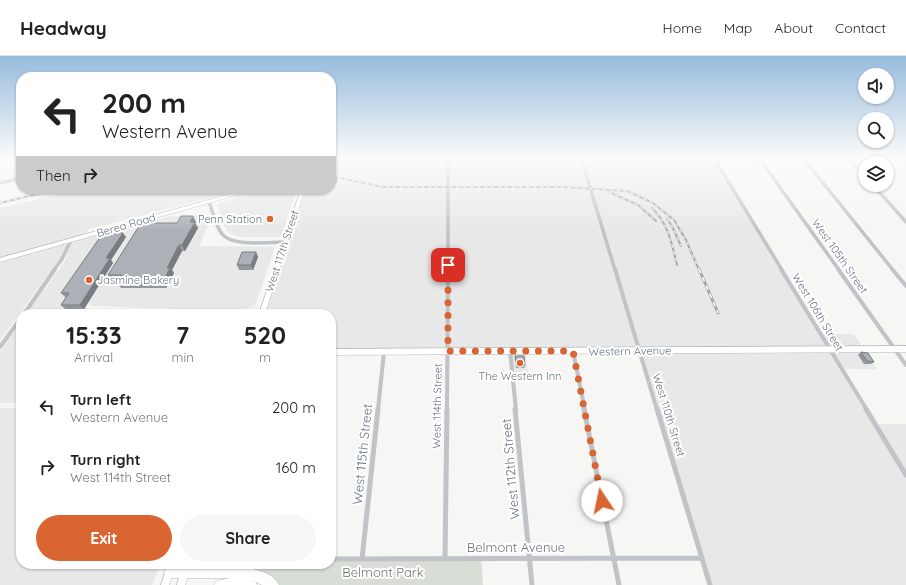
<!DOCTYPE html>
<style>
body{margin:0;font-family:Quicksand,sans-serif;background:#f6f6f6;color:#222;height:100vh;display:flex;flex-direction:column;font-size:15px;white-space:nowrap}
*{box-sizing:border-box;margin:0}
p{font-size:13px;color:#767676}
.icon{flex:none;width:22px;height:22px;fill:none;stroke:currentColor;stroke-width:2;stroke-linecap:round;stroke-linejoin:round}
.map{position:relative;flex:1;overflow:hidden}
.side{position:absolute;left:16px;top:253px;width:320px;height:260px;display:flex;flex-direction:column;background:#fff;border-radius:16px;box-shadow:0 1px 3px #0004}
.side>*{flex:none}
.top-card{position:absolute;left:16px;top:16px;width:320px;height:122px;border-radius:16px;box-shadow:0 1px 3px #0004;background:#fff;color:#222;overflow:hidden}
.fabs{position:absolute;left:858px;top:12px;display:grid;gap:8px}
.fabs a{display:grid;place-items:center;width:36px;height:36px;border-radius:50%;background:#fff;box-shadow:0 1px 3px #0004;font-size:20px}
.pin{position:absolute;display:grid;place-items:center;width:34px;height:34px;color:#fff;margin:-17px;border-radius:8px;box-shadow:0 2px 6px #0006}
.me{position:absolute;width:44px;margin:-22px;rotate:349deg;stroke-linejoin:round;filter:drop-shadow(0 0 3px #0008)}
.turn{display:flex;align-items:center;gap:14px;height:84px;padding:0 20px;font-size:18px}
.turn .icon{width:52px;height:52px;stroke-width:2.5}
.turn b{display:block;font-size:28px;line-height:34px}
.then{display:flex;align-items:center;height:38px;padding:0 20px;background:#0003;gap:8px;font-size:15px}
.eta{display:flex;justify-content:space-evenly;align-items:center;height:68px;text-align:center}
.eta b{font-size:24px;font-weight:800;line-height:28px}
.primary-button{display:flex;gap:8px;margin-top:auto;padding:8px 20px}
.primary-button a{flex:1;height:46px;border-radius:24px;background:#d96632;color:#fff;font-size:16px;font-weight:800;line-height:46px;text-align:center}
.primary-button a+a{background:#f6f6f6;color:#222}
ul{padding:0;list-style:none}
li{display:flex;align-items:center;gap:12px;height:60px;padding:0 20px}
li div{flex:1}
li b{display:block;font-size:15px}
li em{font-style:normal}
header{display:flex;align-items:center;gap:24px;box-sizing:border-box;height:56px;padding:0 20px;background:#fff;border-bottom:1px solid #e0e0e0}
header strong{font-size:19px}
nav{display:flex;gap:22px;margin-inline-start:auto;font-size:14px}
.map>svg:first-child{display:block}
</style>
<header>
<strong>Headway</strong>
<nav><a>Home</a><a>Map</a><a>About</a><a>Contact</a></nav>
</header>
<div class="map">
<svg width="906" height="529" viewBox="0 0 906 529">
<rect width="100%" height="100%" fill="#f6f7f4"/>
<path fill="#e7e8e7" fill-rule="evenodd" d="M331 102H714L821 278H854L877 313H843L875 368H906V529H710L639 294 525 296 528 317H512L510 295 331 296V258H262L303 133H331Z
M81 133H244L89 173 80 182 140 166 136 173 142 169 170 160H202L206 164 208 170 199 190 274 191V194L255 250 243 253 261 254 260 258H26L61 211 66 202 68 194 59 204 0 284V152ZM89 247 91 250H94L178 253H86Z
M264 133H297L281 180 279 181H241L230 178 224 170 217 148Z
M21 266V347H0V295Z
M0 352H21V508H160L152 529H0Z"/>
<path fill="#d8ddd5" d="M481 502 483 529H273L257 519 259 508H331V503Z"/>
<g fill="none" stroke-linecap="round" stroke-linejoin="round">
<defs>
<path id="secondary" d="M352 102H359L331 111V109Z
M902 102H906V105Z
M248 133H255V134L0 206V202Z
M301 133H305L265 258H259Z
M906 290V296L331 299V293Z
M168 508H176L169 529H161Z
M183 508H191L185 529H177Z"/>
<path id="highway" d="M170 510C194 510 268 503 279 529H262L252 524 255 525 257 529H214L216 525 230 522H170L166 520 164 516 166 512Z"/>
</defs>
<use href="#secondary" stroke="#b5b9bd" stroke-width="1"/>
<use href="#highway" stroke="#b5b8bb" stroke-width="1"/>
<path stroke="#c0c3c7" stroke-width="3.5" d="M448 102V214
M581 102 615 214
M714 102 782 214
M759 102 839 214
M803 102 893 214
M848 102 865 121
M0 127 21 122
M873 129 906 166
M209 146C213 156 215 169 222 178 232 191 269 186 285 186
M54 214 62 203 71 184"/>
<path stroke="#c0c3c7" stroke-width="4" d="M615 213 657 354
M781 213 867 354
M838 213 906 309
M892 213 906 230
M24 258 55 213
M0 291 21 262
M510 295 516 354
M573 295 585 354
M378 354 384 296
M447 354 448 213"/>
<path stroke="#c0c3c7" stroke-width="5" d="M515 353 532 529
M584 353 619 529
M657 353 710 529
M866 353 906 419
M445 502 447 353
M331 503 702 502
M362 503 378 353"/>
<use href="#secondary" fill="#fff" fill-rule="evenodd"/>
<use href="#highway" fill="#fff" fill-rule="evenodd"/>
<defs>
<path id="rail-far1" d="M331 120 383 131H563L627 135 653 147 674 164 686 184 699 214
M609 136 638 149 656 165
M0 147 58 133
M652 152C668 167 672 188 677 209
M667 163 672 170 681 190"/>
<path id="rail" d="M699 213 718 257"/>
</defs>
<use href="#rail-far1" stroke="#a4a8ae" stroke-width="2"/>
<use href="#rail" stroke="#a4a8ae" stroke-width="3"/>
<use href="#rail-far1" stroke="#fff" stroke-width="1" stroke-dasharray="3.5" stroke-linecap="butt"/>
<use href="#rail" stroke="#fff" stroke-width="1.5" stroke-dasharray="4.5" stroke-linecap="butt"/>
</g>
<path fill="#93989d" d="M331 121H336L337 124 336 128H331Z
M280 133H290L286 136Z
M312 133H319V135H312Z
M196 166 195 167 198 172 185 195H182L172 214 174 217 166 232H121L117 227 118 225H113L108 219 177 167Z
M126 181 111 204 113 207 84 253H65L61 249 66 241H65L61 237Z
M256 196 258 201 253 214H239L237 209Z
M861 296 874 306 871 308H864L858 299Z
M515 300 525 309 524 312H516L515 303Z"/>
<path fill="#787c80" d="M285 133H290L286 136Z
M193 160 196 166 195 167 198 172 185 195 182 189 190 166Z
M123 177 126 181 111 204 113 207 84 253 80 249 106 202Z
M179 189 182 195 172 214 174 217 166 232 163 226 167 212Z
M256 196 258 201 253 214 251 209Z"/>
<path fill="#abb1b7" stroke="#787c80" d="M331 121H336L335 125H331Z
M181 160H193L190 166H195L182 189H179L167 212H170L163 226 117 227 122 219H108L141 167H177Z
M103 177H123L106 202H110L80 249H61L69 237H61Z
M242 196H256L251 209H237Z
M861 296 868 297 874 306 867 305Z
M515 300H524L525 309H516Z"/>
<linearGradient id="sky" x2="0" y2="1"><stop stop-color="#96bbdc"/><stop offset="0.58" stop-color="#fbfbfa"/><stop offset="1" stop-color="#fbfbfa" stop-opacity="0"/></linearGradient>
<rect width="906" height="176" fill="url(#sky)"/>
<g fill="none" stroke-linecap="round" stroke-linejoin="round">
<path stroke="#d96632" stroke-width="7" stroke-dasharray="0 12.6" d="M448 209V295H573L602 445"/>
</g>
<g fill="#d96632" stroke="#fff" stroke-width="1.5">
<circle cx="270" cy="163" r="4"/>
<circle cx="89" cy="224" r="4"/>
<circle cx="520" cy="307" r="4"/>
</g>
<g text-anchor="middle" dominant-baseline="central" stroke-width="4" stroke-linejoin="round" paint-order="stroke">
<g font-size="11" fill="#687583" stroke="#fff" text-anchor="end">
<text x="262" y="163">Penn Station</text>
<text x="97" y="224" text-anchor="start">Jasmine Bakery</text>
<text x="520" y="320" text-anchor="middle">The Western Inn</text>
</g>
<g font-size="11" fill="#687583" stroke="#fff">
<text transform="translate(126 169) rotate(-16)">Berea Road</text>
<text transform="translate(282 195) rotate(-72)">West 117th Street</text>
<text transform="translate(840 200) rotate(55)">West 105th Street</text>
<text transform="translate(818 256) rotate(59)">West 106th Street</text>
<text transform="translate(630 295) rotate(-1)">Western Avenue</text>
<text transform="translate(437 350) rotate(-89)">West 114th Street</text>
<text transform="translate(669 359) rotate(73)">West 110th Street</text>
</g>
<g font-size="13" fill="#687583" stroke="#fff">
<text transform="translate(362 398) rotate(-84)">West 115th Street</text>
<text transform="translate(510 413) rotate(-95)">West 112th Street</text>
<text x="516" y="491">Belmont Avenue</text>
</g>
<g font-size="13" fill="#687b66" stroke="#fff">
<text x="383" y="516">Belmont Park</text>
</g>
</g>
</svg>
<div class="fabs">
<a><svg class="icon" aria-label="sound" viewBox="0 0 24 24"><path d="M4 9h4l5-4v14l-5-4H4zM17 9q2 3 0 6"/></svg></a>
<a><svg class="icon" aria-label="search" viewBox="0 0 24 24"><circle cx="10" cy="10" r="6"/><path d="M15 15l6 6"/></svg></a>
<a><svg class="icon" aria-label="layers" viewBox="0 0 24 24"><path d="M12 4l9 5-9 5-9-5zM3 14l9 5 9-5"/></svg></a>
</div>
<div class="pin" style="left:448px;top:209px;background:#d93025"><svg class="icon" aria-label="arrive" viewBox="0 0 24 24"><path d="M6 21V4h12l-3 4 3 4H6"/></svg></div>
<svg class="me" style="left:602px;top:445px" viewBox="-20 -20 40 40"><circle r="19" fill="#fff"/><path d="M0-13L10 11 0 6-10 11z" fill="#d96632"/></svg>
<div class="top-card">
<div class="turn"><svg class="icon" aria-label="left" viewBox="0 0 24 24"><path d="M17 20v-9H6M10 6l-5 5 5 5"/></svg><div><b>200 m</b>Western Avenue</div></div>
<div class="then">Then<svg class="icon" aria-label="right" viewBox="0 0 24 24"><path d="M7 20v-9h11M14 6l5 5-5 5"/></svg></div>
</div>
<section class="side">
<div class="eta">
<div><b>15:33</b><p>Arrival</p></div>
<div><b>7</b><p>min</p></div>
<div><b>520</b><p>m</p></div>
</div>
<ul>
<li><svg class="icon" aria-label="left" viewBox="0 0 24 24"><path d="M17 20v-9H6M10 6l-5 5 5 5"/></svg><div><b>Turn left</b><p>Western Avenue</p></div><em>200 m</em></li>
<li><svg class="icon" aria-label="right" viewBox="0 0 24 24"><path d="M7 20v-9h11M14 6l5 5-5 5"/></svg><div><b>Turn right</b><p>West 114th Street</p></div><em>160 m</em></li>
</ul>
<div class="primary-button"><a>Exit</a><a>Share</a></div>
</section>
</div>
